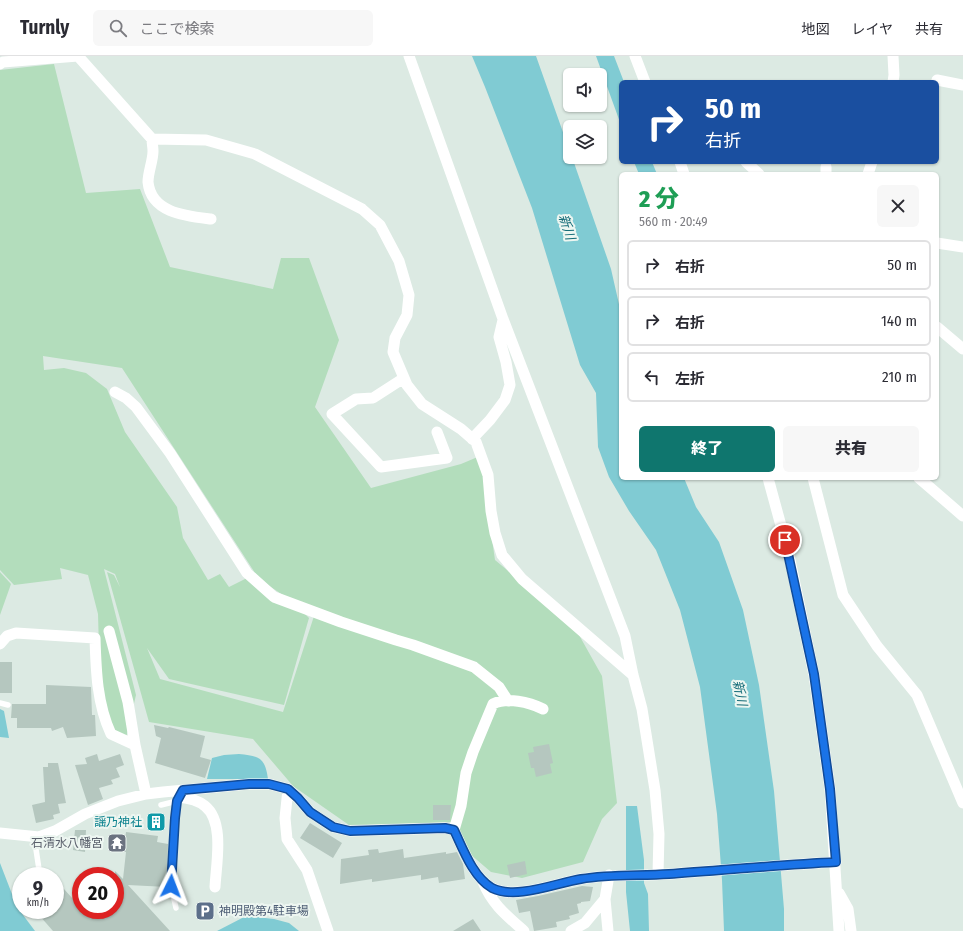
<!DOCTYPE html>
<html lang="ja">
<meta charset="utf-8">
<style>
body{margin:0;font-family:"Fira Sans Condensed","Noto Sans JP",sans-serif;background:#f7f7f7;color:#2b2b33;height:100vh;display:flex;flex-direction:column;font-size:15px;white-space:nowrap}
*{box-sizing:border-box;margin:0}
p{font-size:13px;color:#7c7c81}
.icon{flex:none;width:22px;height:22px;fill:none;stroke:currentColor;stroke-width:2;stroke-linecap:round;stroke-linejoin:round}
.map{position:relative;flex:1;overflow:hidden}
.drawer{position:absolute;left:619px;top:116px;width:320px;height:308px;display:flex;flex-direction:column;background:#fff;border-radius:6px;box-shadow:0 1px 3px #0004}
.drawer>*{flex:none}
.hud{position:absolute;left:619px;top:24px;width:320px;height:84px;border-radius:6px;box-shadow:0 1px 3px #0004;background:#1a4fa0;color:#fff;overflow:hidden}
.buttons{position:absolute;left:563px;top:12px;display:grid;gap:8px}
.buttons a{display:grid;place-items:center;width:44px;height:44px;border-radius:6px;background:#fff;box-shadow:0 1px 3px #0004;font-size:20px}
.speed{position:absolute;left:12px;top:811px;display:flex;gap:8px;font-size:20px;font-weight:700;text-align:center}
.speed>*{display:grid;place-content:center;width:52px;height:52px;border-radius:50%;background:#fff;box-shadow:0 1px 3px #0004;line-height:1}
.speed small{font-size:10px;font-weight:400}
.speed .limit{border:6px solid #d22;background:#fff;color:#111}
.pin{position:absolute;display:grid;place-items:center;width:34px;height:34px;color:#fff;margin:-17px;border:2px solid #fff;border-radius:50%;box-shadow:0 1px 4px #0007}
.me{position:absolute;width:44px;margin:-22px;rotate:3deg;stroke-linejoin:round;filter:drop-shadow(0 0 3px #0008)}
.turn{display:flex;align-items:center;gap:14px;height:84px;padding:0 20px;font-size:18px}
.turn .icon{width:52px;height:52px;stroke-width:2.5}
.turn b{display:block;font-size:28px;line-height:34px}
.round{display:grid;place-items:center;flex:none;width:42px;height:42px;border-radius:6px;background:#f7f7f7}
.overview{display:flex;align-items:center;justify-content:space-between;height:68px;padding:0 20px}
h1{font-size:24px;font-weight:800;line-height:30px;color:#1e9e55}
.cta{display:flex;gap:8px;margin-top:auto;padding:8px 20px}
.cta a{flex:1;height:46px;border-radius:6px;background:#0f766e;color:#fff;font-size:16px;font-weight:800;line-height:46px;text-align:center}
.cta a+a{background:#f7f7f7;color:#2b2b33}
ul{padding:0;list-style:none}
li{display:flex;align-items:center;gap:12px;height:50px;margin:0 8px 6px;padding:0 12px;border:2px solid #e1e1e2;border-radius:6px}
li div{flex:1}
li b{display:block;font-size:15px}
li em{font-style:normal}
header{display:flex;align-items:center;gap:24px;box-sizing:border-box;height:56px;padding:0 20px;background:#fff;border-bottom:1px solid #e1e1e2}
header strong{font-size:19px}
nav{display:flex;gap:22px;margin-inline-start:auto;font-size:14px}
.search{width:280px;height:36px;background:#f7f7f7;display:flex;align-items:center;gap:10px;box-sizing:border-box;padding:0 14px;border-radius:6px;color:#7c7c81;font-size:15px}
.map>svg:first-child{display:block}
</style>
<header>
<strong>Turnly</strong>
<div class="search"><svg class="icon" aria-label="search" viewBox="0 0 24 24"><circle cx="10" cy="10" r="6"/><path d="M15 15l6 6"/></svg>ここで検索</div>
<nav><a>地図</a><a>レイヤ</a><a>共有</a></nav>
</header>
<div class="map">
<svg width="963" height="875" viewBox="0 0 963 875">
<rect width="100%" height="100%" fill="#dceae3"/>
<path fill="#b3ddbc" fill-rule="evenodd" d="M54 8 86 137 140 133 170 211 273 233 281 202H309L339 284 315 351 371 432 461 408 480 400 495 504 574 570 602 620 617 747 602 763 583 806 522 822 491 816 470 798 453 766 349 769 293 730 253 683 149 666 107 516 114 519 120 531 115 518 104 513 136 639 126 682 114 676 100 629 98 558 88 519 60 512 62 523 14 529 0 514V14ZM43 300 122 312 259 523 314 560 283 656 160 623 147 592 169 623 284 649 309 562 305 558 247 522 229 531 220 518 208 524 183 482 177 451 125 376 107 333 86 317 64 312 44 314Z
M0 516 11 528 0 559Z"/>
<path fill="#80cbd3" d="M472 0H536L570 96V101H572L611 213 621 257V422H684L696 451 719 486 743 554 759 629 774 735 784 853V875H724L722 824 717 758 700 631 680 554 656 494 629 455 609 421 598 391 596 337 580 309 532 152 485 31Z
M596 0H614L624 26H621V69Z
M634 106H652L657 118H639Z
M0 653 4 655 9 682 0 681Z
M239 698C259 700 265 701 268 723H207L212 702 224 699Z
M626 750H637L644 804V827L648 838 649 875H630L626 836Z
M0 807 17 851 35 875H0Z
M246 860 274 863 289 867 299 875H217Z"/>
<path fill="#b5c7bf" d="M0 606H12V637H0Z
M46 629 91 631 92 659H95L96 680 67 682 63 671 52 675 51 672H17V662H11L12 648H46Z
M154 669 168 672 169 671 205 680 200 701 211 704 205 722 155 707 161 682 156 680Z
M549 688 553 707 550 708 552 717 536 721 534 712H531L528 697 534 696 533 691Z
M97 698 99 705 120 698 124 709 116 712 120 721 111 724 113 728 99 732 103 743 88 749 75 709 87 708 85 702Z
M48 707H58L66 747 58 748 60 757 53 759 54 763 36 767 32 749 45 746 43 711H48Z
M433 749H451L450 764H433Z
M310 767 342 787 333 802 300 782Z
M75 774H86L85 796 73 794Z
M126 776 158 780 157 786 168 788 167 831 128 829 170 875H53L39 859 45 854H55V823L81 852V854H115V815L123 823 126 796H120L121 782 125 783Z
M378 793 379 797 403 793 404 802 446 796V798L457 796 463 808 465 823 439 827 438 821 421 824V819L372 826V823L340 828 341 803 369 799 368 794Z
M525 805 527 818 510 822 507 809Z
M582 830 593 831 590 845 581 846V847L577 848 579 857 569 860 570 863 556 866 557 871 534 875 530 855 519 857 516 844 538 840Z
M473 863 481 875H453Z"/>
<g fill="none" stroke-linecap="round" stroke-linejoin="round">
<path stroke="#fff" stroke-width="5.5" d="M0 647 8 649
M161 749 177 745
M34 780 40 820
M176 852 171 830V822C174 799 170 759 180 739"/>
<path stroke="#fff" stroke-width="11" d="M78 0 152 83 206 84 255 98 362 153 380 169 399 205 409 239 407 259 395 282 393 296 407 329 422 348 461 373 476 386 488 419 491 455 495 477 502 499 522 523 633 619
M409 0 503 263 625 580 633 619 642 653 655 734 659 778 658 818
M635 0 645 26
M893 0 894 19 893 26
M0 8 3 6 78 0
M937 24 963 29
M152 83C152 87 153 91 153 95 153 105 148 116 148 126 151 157 186 160 211 163
M680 106 684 118
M746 106 759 118
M826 118V111
M868 118 872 106
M937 187 963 191
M937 271 963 293
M404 322 373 342 356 343 332 358 381 411 447 402 437 376
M115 336 126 342 136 351 170 397 247 517 274 541 341 566 396 584 413 589 474 611 499 631 508 645
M472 383 490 364 505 344 510 329 506 306 499 281 503 264
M768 422 789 499 814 619 830 733 839 875
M813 422 843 539 877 590 917 639 963 747
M919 422 963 460
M109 575 128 646 135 689
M0 588 7 580 16 577 95 582C96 615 97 648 111 678L135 689 146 738
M288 733 285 762 287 783 307 814 328 875
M179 741C188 742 198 744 205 750 225 766 216 809 215 831
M454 774 461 750 466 717 473 696 493 648C507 641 529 646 543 653
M0 777 39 781 55 775 85 758 118 745 146 738 163 736 249 728H269L288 733 298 742 310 756 333 771 350 775 445 772 454 774C463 793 473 821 492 832 516 844 556 827 581 823 610 818 640 820 669 818 724 814 780 809 836 806
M483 826C492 848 506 859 524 875
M839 837 848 853 851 875
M571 875 585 867 605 843
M608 875 605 843 609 819"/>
</g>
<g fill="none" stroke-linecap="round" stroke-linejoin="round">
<defs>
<path id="route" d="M171 830 175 762 177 745 183 734 249 728H269L288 733 298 742 310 756 333 771 350 775 445 772 454 774C463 793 473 821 492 832 516 844 556 827 581 823 610 818 640 820 669 818 724 814 780 809 836 806L830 733 814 618 785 484"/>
</defs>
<use href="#route" stroke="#114b97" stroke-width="10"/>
<use href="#route" stroke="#1a73e8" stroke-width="7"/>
</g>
<defs>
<symbol id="building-square" viewBox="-11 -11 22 22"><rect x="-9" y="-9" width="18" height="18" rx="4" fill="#0f9aa8" stroke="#edf6f1"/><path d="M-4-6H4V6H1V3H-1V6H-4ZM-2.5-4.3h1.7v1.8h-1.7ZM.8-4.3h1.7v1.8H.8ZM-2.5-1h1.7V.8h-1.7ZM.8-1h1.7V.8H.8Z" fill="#fff"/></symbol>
<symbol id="temple-square" viewBox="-11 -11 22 22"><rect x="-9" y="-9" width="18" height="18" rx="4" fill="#6b7280" stroke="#edf6f1"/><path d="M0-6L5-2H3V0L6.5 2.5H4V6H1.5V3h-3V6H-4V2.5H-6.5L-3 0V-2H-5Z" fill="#fff"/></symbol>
<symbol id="parking-square" viewBox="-11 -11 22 22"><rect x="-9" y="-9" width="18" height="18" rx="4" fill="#5c6f8a" stroke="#edf6f1"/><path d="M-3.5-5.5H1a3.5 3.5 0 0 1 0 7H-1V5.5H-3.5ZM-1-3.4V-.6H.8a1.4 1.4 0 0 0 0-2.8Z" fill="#fff"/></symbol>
</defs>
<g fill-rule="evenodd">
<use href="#building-square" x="145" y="755" width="22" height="22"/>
<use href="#temple-square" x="106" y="776" width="22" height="22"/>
<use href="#parking-square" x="194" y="844" width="22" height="22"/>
</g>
<g text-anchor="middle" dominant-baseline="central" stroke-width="4" stroke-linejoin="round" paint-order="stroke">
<g font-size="12" fill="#0d838f" stroke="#edf6f1" text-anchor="end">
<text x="142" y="766">謡乃神社</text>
</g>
<g font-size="12" fill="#5b616d" stroke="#edf6f1" text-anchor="end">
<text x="103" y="787">石清水八幡宮</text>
</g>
<g font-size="12" fill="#4e5e75" stroke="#edf6f1" text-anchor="start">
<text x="219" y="855">神明殿第4駐車場</text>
</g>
<g font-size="13" font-style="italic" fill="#156c78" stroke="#edf6f1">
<text transform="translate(567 171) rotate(72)">新川</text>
<text transform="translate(740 637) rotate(78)">新川</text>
</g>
</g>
</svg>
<div class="buttons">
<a><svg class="icon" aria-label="sound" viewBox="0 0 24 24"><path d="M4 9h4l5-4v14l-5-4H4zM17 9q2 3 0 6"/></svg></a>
<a><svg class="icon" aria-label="layers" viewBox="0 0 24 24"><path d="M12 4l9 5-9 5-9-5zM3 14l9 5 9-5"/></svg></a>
</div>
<div class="speed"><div>9<small>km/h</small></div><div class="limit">20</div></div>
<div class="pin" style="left:785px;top:484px;background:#d93025"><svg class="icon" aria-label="arrive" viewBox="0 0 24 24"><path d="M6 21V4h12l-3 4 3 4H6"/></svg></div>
<svg class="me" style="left:171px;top:830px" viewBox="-20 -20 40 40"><path d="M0-17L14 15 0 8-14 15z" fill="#1a73e8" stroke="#fff" stroke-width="4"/></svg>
<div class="hud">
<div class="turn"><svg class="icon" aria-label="right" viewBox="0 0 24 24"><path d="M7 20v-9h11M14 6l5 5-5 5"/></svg><div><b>50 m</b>右折</div></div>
</div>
<section class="drawer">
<div class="overview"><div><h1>2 分</h1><p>560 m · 20:49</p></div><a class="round"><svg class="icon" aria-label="close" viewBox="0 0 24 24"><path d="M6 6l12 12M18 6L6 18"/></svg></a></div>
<ul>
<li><svg class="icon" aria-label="right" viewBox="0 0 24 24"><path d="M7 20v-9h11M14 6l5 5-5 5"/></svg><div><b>右折</b></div><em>50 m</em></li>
<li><svg class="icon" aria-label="right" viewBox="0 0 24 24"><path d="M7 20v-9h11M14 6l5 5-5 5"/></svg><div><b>右折</b></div><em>140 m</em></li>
<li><svg class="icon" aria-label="left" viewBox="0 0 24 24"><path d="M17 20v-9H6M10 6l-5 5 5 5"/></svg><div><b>左折</b></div><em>210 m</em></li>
</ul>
<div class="cta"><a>終了</a><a>共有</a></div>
</section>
</div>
